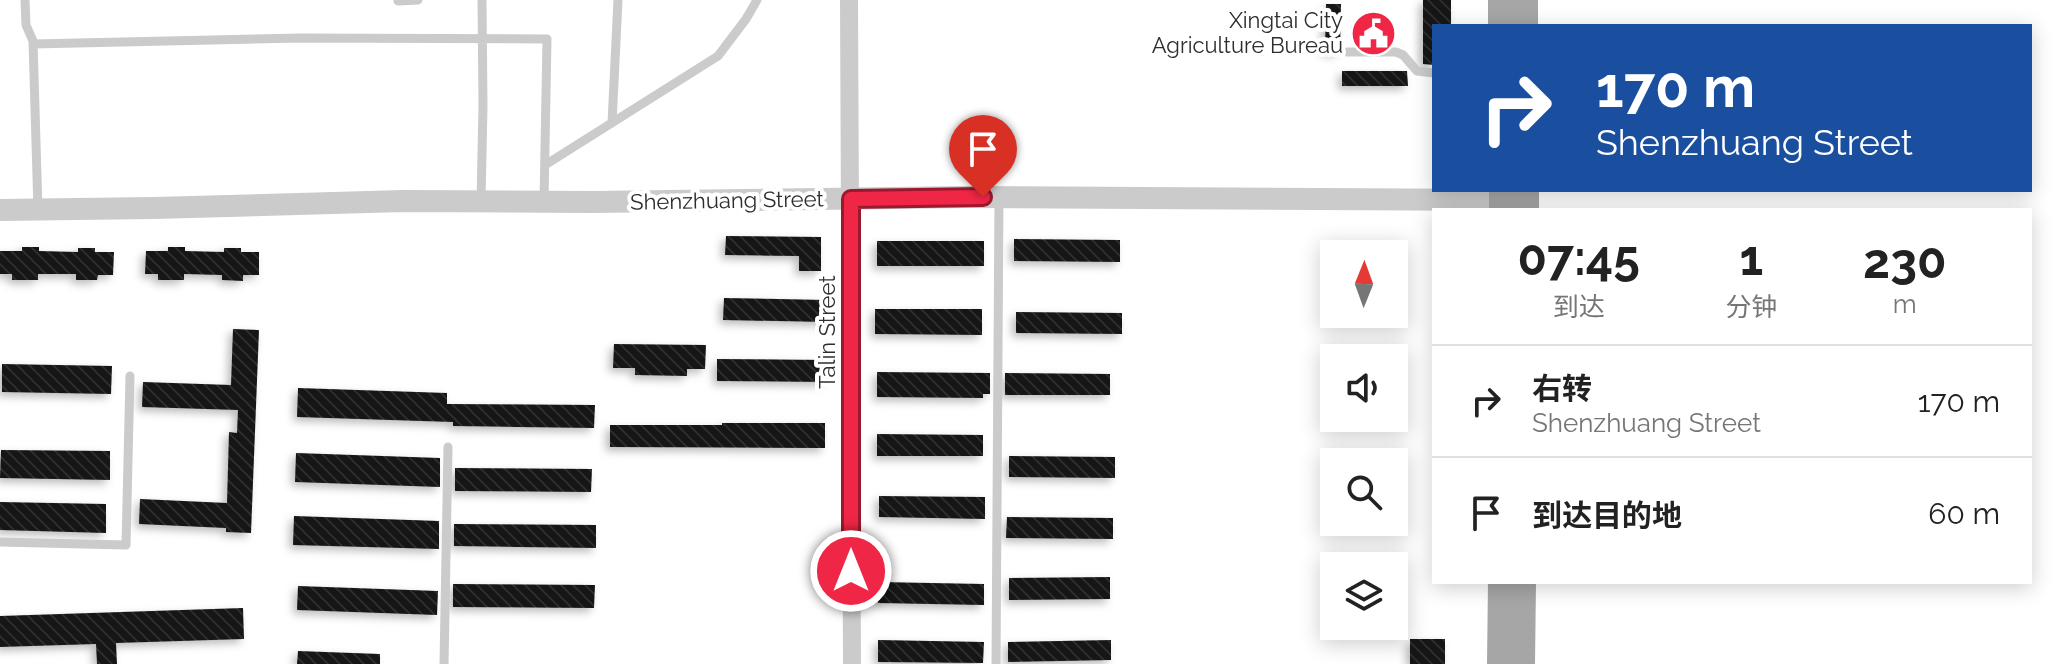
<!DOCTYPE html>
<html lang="zh">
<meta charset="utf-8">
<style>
body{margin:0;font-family:Raleway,"Noto Sans SC",sans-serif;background:#f6f6f6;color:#222;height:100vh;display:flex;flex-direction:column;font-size:30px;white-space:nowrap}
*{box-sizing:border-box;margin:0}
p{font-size:26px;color:#767676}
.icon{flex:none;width:44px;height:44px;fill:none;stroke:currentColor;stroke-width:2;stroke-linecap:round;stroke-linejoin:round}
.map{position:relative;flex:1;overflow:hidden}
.drawer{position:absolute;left:1432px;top:208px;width:600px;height:376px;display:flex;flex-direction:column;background:#fff;border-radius:0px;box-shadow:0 4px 20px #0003}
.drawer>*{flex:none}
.banner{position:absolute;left:1432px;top:24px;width:600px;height:168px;border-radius:0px;box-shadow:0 4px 20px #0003;background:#1a4fa0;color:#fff;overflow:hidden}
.needle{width:52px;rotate:1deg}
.buttons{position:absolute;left:1320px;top:240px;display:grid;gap:16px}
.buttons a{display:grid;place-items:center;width:88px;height:88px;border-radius:0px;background:#fff;box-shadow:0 4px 20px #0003;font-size:40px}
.pin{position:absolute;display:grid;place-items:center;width:68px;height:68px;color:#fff;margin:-82px -34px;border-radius:50% 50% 50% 0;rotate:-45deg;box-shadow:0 0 8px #0007}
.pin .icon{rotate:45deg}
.me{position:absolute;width:88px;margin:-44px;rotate:0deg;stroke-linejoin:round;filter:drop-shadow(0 0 6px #0008)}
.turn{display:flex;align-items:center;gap:28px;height:168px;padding:0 32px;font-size:36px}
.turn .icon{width:104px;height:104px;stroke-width:2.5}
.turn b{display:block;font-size:56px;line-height:68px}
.eta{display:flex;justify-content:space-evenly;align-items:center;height:136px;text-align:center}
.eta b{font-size:48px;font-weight:700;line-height:56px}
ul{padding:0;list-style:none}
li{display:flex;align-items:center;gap:24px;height:112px;padding:0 32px;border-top:2px solid #e0e0e0}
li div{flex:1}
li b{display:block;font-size:30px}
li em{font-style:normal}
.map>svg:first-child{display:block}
</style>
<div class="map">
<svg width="2057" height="664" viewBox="0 0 2057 664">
<defs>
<pattern id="building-back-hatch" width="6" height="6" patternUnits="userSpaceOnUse" patternTransform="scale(2)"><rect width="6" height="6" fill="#151515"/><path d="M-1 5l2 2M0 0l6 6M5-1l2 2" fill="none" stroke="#2f2f2f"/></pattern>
<filter id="shadow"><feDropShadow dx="-4" dy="4" stdDeviation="4" flood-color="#0004"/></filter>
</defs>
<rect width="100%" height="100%" fill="#fff"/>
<path fill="url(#building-back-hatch)" filter="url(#shadow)" d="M1423 0H1451V26H1434V65L1423 64Z
M1326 4H1341L1340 52H1325Z
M1342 71H1407L1408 86H1342Z
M726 236 821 237V271H799V256L725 255Z
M1014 239 1120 240V262L1014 261Z
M877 241H984V266H877Z
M22 247H39V251L78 252V248H95V252H114L113 275H98L97 280H76V274H38V280H12V274H0V251H22Z
M168 247H185V251L224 252V248H241V252H259V275H243V281L222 280V275L184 274V280H158V274H145L146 251H168Z
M724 298 827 300 826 322 723 320Z
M875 309H982V335L875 334Z
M1016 312 1122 313V334L1016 333Z
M233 329 259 330 251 533 226 532V528L139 524 140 499 227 503 229 432 237 433 238 410 142 407 143 382 231 385Z
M614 344 706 345 705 369H687V376L635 375V368H613Z
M717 359 827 360V382L717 381Z
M2 364 112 366 111 394 2 392Z
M877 372 990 373V394H983V398L877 397Z
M1005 373 1110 374V395H1005Z
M298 388 447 393V404L595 405 594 428 453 426V422L297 417Z
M722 423H825V448L610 447V425H722Z
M877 434 983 435V456H877Z
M1 450 110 451V480L0 478Z
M296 453 440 458V487L295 482Z
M1009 456 1115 457V478L1009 477Z
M455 468 592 469 591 492 455 491Z
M879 496 985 497V519L879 517Z
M0 502 106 504V533L0 530Z
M294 516 439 521V549L293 545Z
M1007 517 1113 518V539L1006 538Z
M454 524 596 525V548L454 546Z
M1110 577V599L1009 600V578Z
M878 582 984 584V605L878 603Z
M453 584 595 585 594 608 453 607Z
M298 586 438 591 437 615 297 610Z
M243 608 244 639 116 643 117 664H97L96 644 0 647V616Z
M1410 639H1445V664H1410Z
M878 640 984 642 983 663 878 662Z
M1111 640V660L1008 662V642Z
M298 651 380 654V664H297Z"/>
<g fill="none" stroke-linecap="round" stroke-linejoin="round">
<path stroke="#cbcbcb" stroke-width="9" d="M25 0 26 25 33 41 38 210
M398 1 418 0
M33 44 299 38 547 39 544 202
M1347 52H1396L1403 55 1417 71 1434 73
M612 123 618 0
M545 165 718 56 746 19 757 0
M481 201 483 106 482 0
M0 542 126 545 130 376
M444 664 448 447
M996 664 999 197"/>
<path stroke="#cbcbcb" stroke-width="18" d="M849 0 852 664"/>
<path stroke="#cbcbcb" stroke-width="22" d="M0 210 154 208 403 201 593 202 967 197 1503 200"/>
<path stroke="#a6a6a6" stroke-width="28" d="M1502 0V26
M1524 0V26
M1503 210V190
M1525 210V190
M1501 664 1502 582
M1521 664 1522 582"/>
</g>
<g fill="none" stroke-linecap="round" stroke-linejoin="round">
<defs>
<path id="route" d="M851 571V199L983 197"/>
</defs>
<use href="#route" stroke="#9b192e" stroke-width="20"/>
<use href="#route" stroke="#ef2646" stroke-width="14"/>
</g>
<defs>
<symbol id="civic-disc" viewBox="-11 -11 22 22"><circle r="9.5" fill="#ef2646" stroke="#fff"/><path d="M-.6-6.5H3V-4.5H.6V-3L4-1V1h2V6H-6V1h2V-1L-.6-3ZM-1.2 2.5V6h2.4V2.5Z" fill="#fff"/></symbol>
</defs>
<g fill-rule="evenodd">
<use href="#civic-disc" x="1348" y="8" width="51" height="51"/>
</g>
<g text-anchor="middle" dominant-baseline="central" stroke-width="8" stroke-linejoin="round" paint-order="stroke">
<g font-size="22" fill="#2e2e2e" stroke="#fff" text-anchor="end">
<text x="1343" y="20">Xingtai City<tspan x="1343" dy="25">Agriculture Bureau</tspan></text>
</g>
<g font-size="22" fill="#2e2e2e" stroke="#fff">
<text transform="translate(727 200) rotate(-1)">Shenzhuang Street</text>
<text transform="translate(827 332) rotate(-90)">Talin Street</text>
</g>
</g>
</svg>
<div class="buttons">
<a><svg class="needle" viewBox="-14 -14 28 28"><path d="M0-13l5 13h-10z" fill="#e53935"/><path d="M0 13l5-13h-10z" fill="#767676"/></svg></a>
<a><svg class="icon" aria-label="sound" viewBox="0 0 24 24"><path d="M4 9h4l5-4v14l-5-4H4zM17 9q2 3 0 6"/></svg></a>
<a><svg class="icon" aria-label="search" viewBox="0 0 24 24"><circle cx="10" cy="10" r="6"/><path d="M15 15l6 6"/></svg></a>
<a><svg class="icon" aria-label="layers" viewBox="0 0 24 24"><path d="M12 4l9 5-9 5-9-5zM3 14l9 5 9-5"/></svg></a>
</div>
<div class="pin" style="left:983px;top:197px;background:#d93025"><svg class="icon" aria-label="arrive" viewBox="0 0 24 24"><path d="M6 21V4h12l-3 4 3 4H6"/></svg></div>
<svg class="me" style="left:851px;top:571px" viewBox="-20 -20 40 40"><circle r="17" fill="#ef2646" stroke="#fff" stroke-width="3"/><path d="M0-11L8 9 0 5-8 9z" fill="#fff"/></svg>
<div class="banner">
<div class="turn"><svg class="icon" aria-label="right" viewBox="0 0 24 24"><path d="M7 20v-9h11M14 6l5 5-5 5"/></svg><div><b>170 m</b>Shenzhuang Street</div></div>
</div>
<section class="drawer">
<div class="eta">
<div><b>07:45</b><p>到达</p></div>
<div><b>1</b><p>分钟</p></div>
<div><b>230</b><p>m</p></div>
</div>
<ul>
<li><svg class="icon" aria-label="right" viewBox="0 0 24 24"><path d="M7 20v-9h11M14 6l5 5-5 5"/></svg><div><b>右转</b><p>Shenzhuang Street</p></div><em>170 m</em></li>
<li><svg class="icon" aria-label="arrive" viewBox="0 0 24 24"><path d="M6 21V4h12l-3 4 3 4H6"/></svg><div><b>到达目的地</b></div><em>60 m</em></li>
</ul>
</section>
</div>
